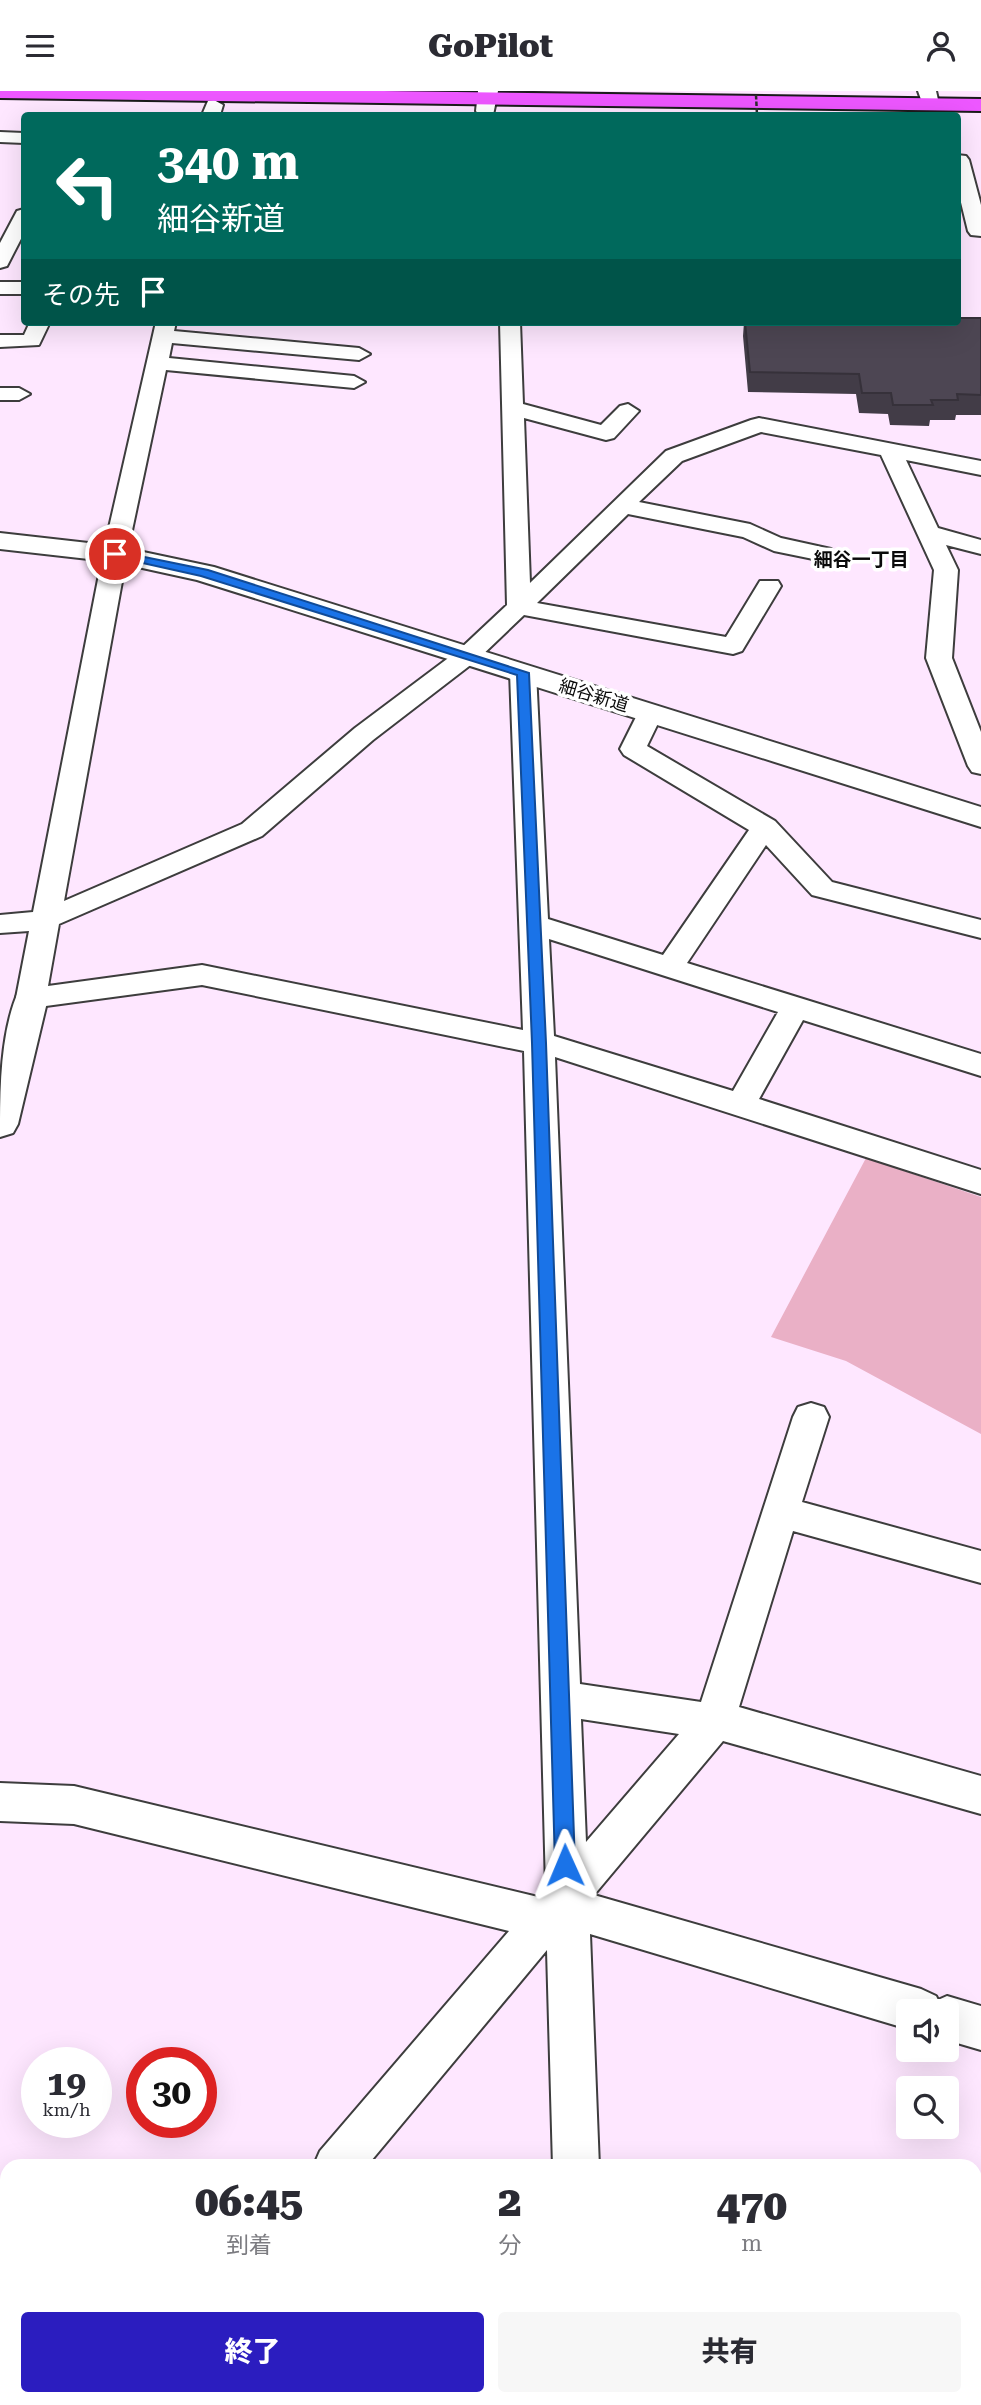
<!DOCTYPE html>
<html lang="ja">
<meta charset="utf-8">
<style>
body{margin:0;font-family:"Roboto Serif","Noto Sans JP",serif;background:#f7f7f7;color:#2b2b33;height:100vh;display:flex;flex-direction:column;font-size:26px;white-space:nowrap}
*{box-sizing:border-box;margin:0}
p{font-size:23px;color:#7c7c81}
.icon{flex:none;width:38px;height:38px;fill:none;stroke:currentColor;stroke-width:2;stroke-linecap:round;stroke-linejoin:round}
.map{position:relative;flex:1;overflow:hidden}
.drawer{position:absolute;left:0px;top:2068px;width:982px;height:247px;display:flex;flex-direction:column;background:#fff;border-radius:21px 21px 0 0;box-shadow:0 7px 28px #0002}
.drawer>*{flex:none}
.banner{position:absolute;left:21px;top:21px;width:940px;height:214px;border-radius:7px;box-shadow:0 7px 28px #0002;background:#00695c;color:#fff;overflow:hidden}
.tools{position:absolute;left:896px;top:1908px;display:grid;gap:14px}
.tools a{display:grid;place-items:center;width:63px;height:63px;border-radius:7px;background:#fff;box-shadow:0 7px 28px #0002;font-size:35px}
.speed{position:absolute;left:21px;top:1956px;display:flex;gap:14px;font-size:35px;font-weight:700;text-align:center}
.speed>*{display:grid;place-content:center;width:91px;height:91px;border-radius:50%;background:#fff;box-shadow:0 7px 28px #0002;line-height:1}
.speed small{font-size:18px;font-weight:400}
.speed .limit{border:10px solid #d22;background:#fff;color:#111}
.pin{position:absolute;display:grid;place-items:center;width:60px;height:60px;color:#fff;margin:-30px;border:4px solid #fff;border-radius:50%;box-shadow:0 2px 7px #0007}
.me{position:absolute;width:77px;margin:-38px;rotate:359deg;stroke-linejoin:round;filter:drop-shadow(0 0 5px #0008)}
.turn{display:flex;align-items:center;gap:24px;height:147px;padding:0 21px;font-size:32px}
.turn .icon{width:91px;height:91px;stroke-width:2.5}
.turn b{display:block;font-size:49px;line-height:60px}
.then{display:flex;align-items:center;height:66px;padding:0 21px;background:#0003;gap:14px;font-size:26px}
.eta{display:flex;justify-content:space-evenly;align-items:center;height:119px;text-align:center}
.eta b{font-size:42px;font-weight:800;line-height:49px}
.button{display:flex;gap:14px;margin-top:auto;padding:14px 21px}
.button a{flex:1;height:80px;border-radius:7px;background:#2b1dbf;color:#fff;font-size:28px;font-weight:800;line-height:80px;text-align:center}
.button a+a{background:#f7f7f7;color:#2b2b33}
header{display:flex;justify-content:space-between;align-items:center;height:91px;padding:0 21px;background:#fff;font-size:32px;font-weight:800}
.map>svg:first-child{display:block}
</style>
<header><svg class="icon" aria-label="menu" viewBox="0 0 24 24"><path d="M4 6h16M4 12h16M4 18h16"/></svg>GoPilot<svg class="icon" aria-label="person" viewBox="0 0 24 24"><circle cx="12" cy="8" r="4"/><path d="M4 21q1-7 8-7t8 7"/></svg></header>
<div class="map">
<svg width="981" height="2314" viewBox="0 0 981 2314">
<rect width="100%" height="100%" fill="#fee7ff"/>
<path fill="#eab0c6" d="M866 1067 981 1106V1343L846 1270 771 1246Z"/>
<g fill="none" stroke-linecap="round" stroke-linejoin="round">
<defs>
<path id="minor" d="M918 0H936L939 13 936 17H924Z
M214 9 223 14 220 24H202L208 10Z
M0 41 24 42V52L0 51Z
M957 64 966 65 969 69 981 114V145L971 144 968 140 957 95Z
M24 118V142L7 175 0 177V152L17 120Z
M0 191H24V203H0Z
M30 231H50L39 254 0 256V244H24Z
M156 231H176L174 240 359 257 370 263 359 269 172 252 169 267 354 285 365 291 354 297 166 279 127 463 64 810 242 733 355 637 459 559 507 514 500 231H520L523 313 601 334 620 315 628 313 639 320 614 347 606 349 524 327 530 492 666 360 751 329 759 327 981 370V384L906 369 938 437 981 449V463L946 454 958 479 952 567 981 641V683L972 681 968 675 926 567 934 479 881 364 761 341 682 370 639 411 750 433 781 447 831 458 835 463 831 468 823 470 774 460 743 446 628 423 537 512 726 546 760 490H778L781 495 742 560 733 563 524 524 477 569 373 649 262 745 59 833 48 895 202 874 523 939 510 581 514 576H532L536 581 548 828 663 864 749 739 624 664 620 658 641 616H659L663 622 647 655 775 730 832 791 981 829V847L812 804 766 754 687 872 981 963V985L803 929 759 1008 981 1079V1103L555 966 580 1593 701 1611 793 1326 798 1316 811 1312 824 1316 829 1326 802 1411 981 1460V1492L793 1440 739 1616 981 1685V1723L723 1650 594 1804 921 1898 936 1905 938 1909 947 1905 981 1915V1959L947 1949V1920H908V1938L590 1843 599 2076H553L547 1859 366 2076H313L320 2060 509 1840 74 1733 0 1730V1692L74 1695 538 1806 546 1797 524 960 202 894 31 917 20 914 16 907 29 840 0 842V824L33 821 103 463ZM549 848 778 921 733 1000 554 945ZM581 1628 679 1643 586 1751Z
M0 297H19L30 303 19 309H0Z
M975 2197 981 2199V2247L975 2245Z
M120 2308H170L168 2314H117Z
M561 2308H609L610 2314H560Z"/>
<path id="tertiary" d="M478 0H498L493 24H479L476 20Z
M0 442 115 455 214 476 981 716V736L197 489 115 471 0 458Z
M31 895 43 899 48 907 18 1033 13 1042 0 1046C0 999 0 941 19 899Z"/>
<path id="primary" d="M0 0H384L981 8V20L0 7Z"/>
</defs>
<use href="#minor" stroke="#3d3d3d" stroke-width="4"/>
<use href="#tertiary" stroke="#3d3d3d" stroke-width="4"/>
<use href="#primary" stroke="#1b1b1b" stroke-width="4"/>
<use href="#minor" fill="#fff" fill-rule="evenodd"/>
<use href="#tertiary" fill="#fff" fill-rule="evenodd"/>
<use href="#primary" fill="#ed57ff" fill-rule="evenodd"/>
<path stroke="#2c2c2c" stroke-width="2.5" stroke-dasharray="4.5 2" stroke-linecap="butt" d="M756 4 757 24"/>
</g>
<path fill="#423c47" d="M981 227V324H956L955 329H930L929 335 890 334 888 323 859 322 856 303 748 301 743 245 744 231H957Z"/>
<path fill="#4d4653" stroke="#36313a" stroke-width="2" d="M957 227H981V304L957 303 958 309H931L933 314H893L891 302H862L859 283 750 281 745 231H957Z"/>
<path fill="#1a73e8" stroke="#114b97" stroke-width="2" d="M115 460 208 479 529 582 546 952 575 1774 572 1781 565 1783 558 1781 555 1774 532 952 517 584 201 485 111 465V461Z"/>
<g text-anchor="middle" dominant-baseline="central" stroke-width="7" stroke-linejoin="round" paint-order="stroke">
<g font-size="18" fill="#0a0a0a" stroke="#fff">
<text transform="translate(594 604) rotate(17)">細谷新道</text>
</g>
<g font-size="19" font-weight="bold" fill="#0a0a0a" stroke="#fff">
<text x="861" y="468">細谷一丁目</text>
</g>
</g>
</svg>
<div class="tools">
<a><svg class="icon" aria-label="sound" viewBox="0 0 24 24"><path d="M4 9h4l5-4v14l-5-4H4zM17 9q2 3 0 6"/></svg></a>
<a><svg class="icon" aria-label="search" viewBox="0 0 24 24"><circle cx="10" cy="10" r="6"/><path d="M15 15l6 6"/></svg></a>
</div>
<div class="speed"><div>19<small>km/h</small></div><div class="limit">30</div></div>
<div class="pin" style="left:115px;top:463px;background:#d93025"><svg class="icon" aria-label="arrive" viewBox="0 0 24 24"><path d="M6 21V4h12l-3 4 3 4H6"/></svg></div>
<svg class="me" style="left:565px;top:1774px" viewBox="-20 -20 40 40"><path d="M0-17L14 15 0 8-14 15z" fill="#1a73e8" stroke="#fff" stroke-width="4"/></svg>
<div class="banner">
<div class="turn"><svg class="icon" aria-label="left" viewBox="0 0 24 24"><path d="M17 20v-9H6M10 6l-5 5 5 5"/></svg><div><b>340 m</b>細谷新道</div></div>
<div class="then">その先<svg class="icon" aria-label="arrive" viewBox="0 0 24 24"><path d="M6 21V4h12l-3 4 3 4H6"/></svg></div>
</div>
<section class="drawer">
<div class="eta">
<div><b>06:45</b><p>到着</p></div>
<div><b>2</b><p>分</p></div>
<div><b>470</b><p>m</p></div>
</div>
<div class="button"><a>終了</a><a>共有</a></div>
</section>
</div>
